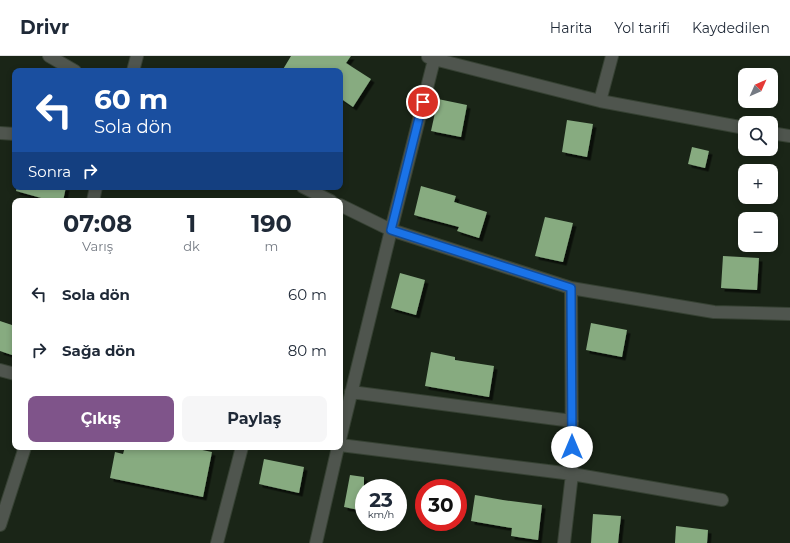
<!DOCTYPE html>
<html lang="tr">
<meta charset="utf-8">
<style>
body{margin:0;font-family:Montserrat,sans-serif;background:#f6f6f7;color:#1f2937;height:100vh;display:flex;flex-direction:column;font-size:15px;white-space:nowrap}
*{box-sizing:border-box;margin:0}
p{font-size:13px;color:#747a83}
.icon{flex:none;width:22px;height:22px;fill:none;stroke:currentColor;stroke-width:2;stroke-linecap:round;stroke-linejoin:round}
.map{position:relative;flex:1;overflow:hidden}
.drawer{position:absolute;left:12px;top:142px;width:331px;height:252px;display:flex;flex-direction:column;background:#fff;border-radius:8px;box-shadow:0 2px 6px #0003}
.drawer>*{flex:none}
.banner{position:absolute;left:12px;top:12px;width:331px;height:122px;border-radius:8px;box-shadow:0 2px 6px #0003;background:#1a4fa0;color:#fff;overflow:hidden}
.needle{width:26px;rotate:45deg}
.tools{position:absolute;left:738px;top:12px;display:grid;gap:8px}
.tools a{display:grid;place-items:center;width:40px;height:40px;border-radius:8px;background:#fff;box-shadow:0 2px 6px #0003;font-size:20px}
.speed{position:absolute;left:355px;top:423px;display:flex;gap:8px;font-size:20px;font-weight:700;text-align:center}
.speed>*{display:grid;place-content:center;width:52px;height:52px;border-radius:50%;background:#fff;box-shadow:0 2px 6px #0003;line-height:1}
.speed small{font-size:10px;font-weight:400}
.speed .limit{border:6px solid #d22;background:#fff;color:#111}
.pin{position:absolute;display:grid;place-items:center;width:34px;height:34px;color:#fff;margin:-17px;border:2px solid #fff;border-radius:50%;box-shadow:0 1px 4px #0007}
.me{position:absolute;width:44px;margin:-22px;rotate:0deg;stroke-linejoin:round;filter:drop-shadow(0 0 3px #0008)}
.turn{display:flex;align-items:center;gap:14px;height:84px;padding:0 16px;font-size:18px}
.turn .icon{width:52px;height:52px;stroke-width:2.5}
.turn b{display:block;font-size:28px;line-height:34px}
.then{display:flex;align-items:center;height:38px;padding:0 16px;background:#0003;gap:8px;font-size:15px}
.eta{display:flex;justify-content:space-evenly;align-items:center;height:68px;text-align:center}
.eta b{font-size:24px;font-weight:700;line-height:28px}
.primary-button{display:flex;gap:8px;margin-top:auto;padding:8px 16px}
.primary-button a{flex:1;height:46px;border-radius:8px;background:#7f548a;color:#fff;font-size:16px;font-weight:700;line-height:46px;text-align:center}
.primary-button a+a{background:#f6f6f7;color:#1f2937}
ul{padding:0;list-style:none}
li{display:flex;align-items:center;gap:12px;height:56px;padding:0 16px}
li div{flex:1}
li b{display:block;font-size:15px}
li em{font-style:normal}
header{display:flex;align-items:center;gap:24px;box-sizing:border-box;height:56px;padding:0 20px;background:#fff;border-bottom:1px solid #e0e1e3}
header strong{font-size:19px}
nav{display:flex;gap:22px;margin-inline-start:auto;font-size:14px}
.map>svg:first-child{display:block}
</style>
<header>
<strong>Drivr</strong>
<nav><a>Harita</a><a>Yol tarifi</a><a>Kaydedilen</a></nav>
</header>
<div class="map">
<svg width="790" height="487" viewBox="0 0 790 487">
<defs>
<filter id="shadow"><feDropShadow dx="3.5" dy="3.5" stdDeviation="0" flood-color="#0009"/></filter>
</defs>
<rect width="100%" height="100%" fill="#1a2517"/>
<path fill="#87ab80" filter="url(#shadow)" d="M291 0H351L346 7 371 23 353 51 340 42V15H282Z
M438 43 467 49 461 81 431 75Z
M567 64 593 68 587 101 562 96Z
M692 91 709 95 705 112 688 108Z
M421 130 456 140 454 146 487 156 479 182 457 175 459 171 414 159Z
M17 131H66L63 145H52L16 135Z
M545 161 573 167 563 206 535 200Z
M723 200 759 202 757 234 721 232Z
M400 217 425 224 416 259 391 252Z
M0 265 15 270V300L0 295Z
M591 267 627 274 622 301 586 294Z
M431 296 455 301V304L494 310 489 341 425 330Z
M125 391H188L212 396 203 441 110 422 115 396 123 398Z
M264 403 304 411 299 437 259 428Z
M350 419 364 421V455L344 451Z
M475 439 503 444 542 449 538 484 511 480 512 472 471 465Z
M593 458 621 460 618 487H591Z
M676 470 708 474 707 487H675Z"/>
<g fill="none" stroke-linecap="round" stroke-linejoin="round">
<defs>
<path id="minor" d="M49 0 75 15
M428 1 434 3 600 45 745 72
M133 15 137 0
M600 45 612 0
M0 77 15 78
M771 77 790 80
M303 131 331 145
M93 145 96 131
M340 149 391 174 571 232 714 256 790 258
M0 314 15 318
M351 336 572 365
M340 383 391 174 435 0
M340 389 572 418 722 444
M0 469 25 391
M217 487 242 391
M316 487 338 391
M564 487 572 418 571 232"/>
</defs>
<use href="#minor" stroke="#364133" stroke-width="14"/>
<use href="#minor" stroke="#4f554e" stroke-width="12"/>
</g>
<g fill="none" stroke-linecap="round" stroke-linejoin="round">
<defs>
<path id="route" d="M423 46 391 174 571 232 572 391"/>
</defs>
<use href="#route" stroke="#114b97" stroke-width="10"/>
<use href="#route" stroke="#1a73e8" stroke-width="7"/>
</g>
</svg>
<div class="tools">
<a><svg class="needle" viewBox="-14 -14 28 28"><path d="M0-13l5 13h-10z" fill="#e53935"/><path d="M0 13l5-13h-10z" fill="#747a83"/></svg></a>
<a><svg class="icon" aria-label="search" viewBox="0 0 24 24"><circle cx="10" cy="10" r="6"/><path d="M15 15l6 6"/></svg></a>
<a>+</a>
<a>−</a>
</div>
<div class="speed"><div>23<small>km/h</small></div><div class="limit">30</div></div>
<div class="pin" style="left:423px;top:46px;background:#d93025"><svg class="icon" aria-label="arrive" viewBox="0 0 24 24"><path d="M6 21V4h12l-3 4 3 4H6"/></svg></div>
<svg class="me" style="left:572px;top:391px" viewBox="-20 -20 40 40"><circle r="19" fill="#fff"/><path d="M0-13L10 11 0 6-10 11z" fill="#1a73e8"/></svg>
<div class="banner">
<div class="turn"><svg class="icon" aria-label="left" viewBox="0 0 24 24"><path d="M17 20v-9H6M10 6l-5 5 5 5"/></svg><div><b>60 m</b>Sola dön</div></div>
<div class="then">Sonra<svg class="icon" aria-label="right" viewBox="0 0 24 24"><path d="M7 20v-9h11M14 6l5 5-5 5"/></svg></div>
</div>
<section class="drawer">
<div class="eta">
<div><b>07:08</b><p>Varış</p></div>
<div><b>1</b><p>dk</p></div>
<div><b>190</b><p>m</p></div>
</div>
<ul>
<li><svg class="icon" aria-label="left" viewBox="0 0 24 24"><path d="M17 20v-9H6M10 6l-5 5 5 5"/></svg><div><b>Sola dön</b></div><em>60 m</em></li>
<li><svg class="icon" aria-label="right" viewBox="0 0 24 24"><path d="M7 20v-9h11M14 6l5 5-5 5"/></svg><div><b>Sağa dön</b></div><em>80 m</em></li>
</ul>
<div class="primary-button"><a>Çıkış</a><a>Paylaş</a></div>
</section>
</div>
